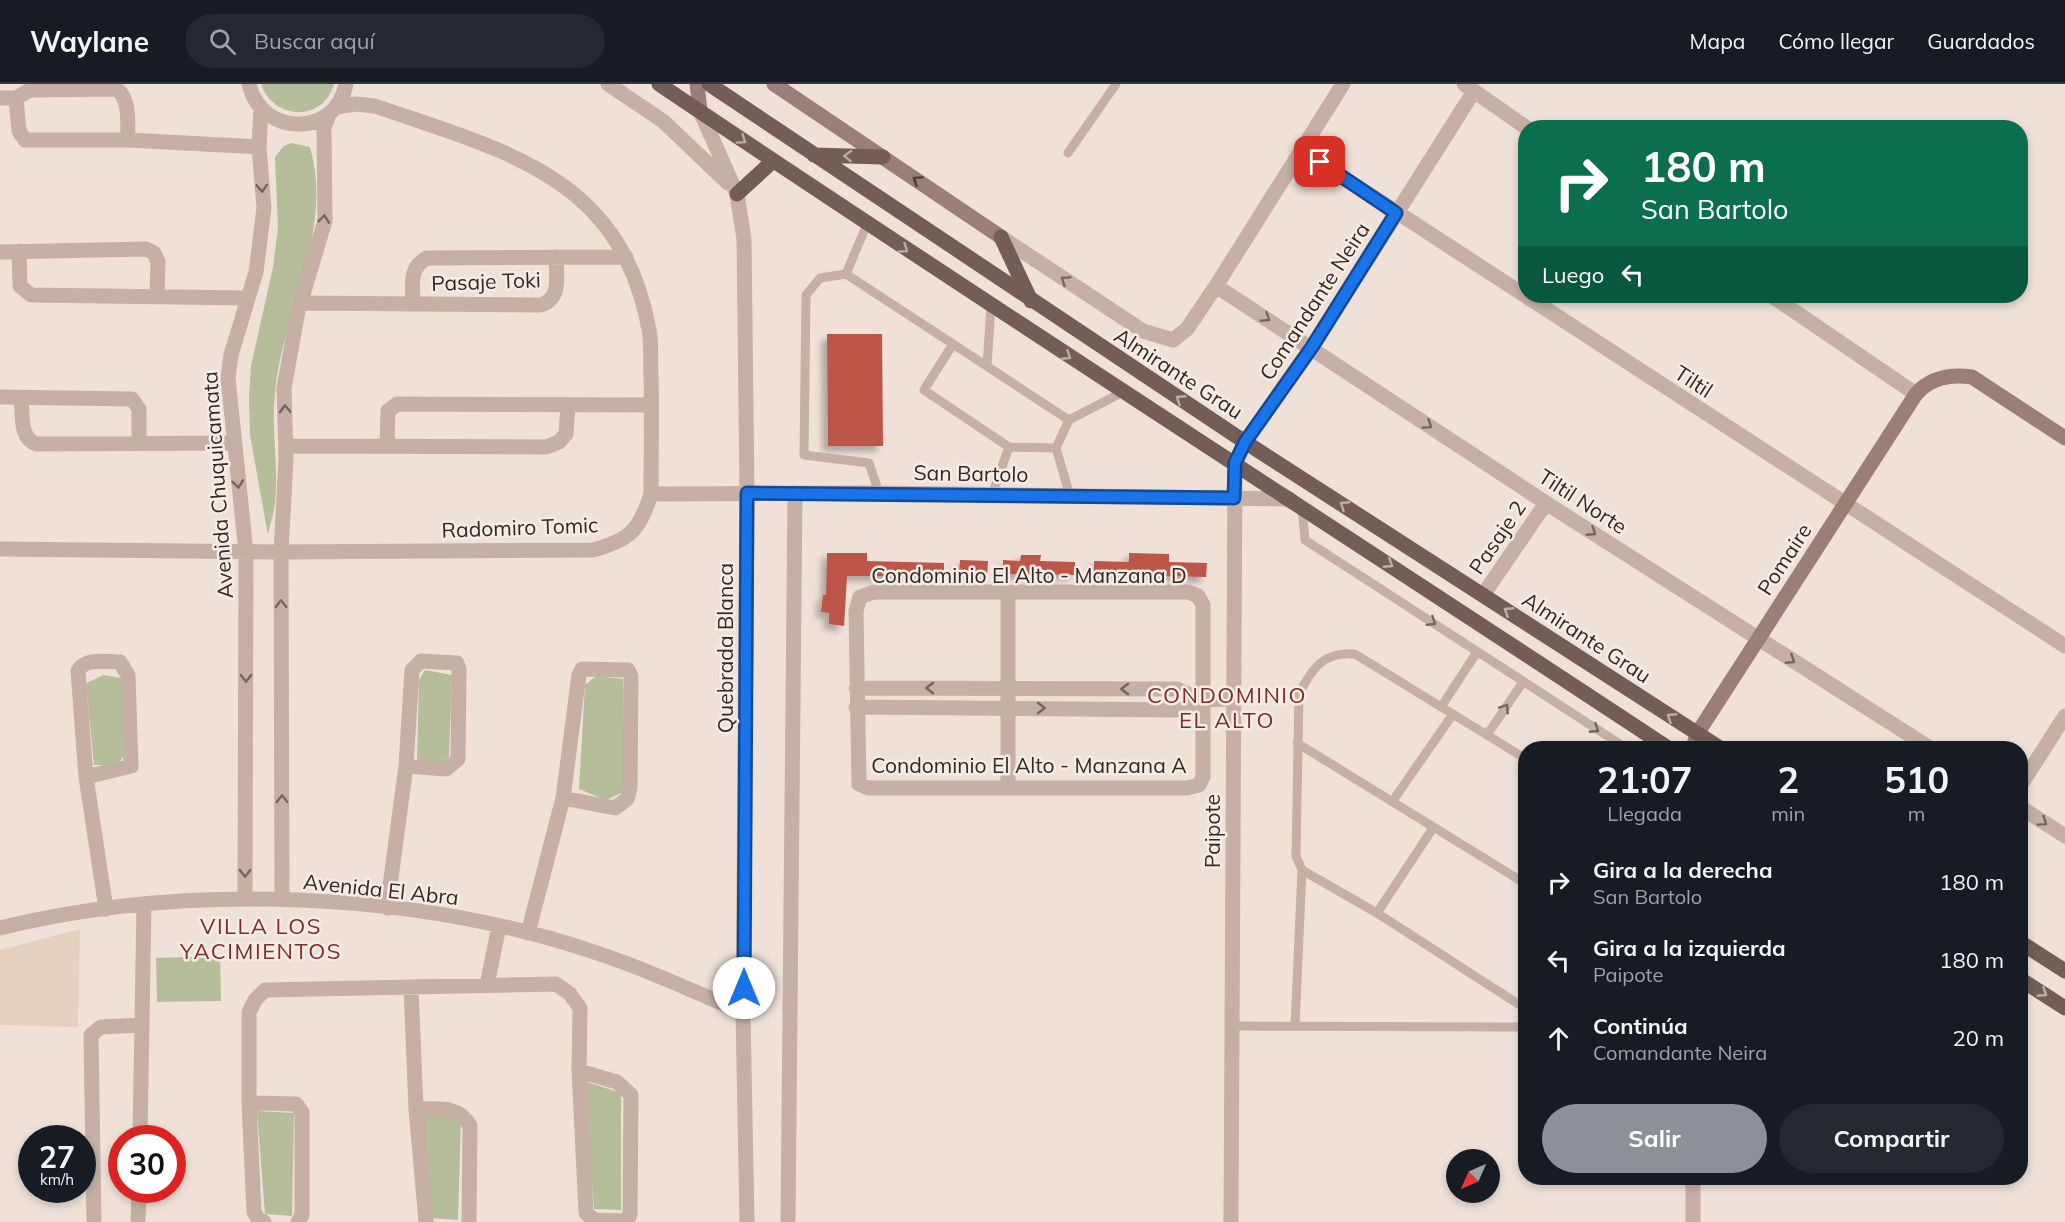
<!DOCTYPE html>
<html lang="es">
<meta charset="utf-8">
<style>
body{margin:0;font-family:Mulish,sans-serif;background:#242831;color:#f1f3f6;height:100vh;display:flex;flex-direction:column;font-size:22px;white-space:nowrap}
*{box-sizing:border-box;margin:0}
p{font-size:20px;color:#9ea1a6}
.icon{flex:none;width:33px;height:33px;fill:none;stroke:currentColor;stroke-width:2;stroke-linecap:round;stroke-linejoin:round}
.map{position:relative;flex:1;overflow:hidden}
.panel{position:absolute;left:1518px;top:657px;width:510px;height:444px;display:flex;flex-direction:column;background:#171b24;border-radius:24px;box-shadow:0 3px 9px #0003}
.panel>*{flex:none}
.hud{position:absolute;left:1518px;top:36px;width:510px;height:183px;border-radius:24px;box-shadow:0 3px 9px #0003;background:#0b6e4f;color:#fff;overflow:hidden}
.needle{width:39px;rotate:225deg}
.buttons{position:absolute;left:1446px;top:1065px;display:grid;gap:12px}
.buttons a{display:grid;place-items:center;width:54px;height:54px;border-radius:50%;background:#171b24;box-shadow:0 3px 9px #0003;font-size:30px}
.speed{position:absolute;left:18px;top:1041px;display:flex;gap:12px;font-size:30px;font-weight:700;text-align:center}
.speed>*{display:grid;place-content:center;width:78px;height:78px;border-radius:50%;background:#171b24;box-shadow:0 3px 9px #0003;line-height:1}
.speed small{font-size:15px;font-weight:400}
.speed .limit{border:9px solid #d22;background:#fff;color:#111}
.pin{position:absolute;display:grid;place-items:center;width:51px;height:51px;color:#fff;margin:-26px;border-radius:12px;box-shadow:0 3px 9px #0006}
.me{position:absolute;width:66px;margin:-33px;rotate:0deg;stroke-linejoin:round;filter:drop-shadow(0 0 4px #0008)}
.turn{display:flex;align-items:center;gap:21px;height:126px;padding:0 24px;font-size:27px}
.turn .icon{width:78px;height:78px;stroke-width:2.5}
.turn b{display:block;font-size:42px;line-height:51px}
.then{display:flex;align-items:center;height:57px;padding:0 24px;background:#0003;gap:12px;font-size:22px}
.eta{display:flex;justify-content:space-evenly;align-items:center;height:102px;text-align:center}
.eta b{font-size:36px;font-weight:700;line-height:42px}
.button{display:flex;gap:12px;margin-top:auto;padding:12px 24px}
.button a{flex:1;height:69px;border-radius:36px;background:#8c9099;color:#fff;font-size:24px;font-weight:700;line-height:69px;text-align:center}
.button a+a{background:#242831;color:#f1f3f6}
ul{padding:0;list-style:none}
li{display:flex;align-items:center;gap:18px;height:78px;padding:0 24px}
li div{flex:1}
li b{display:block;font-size:22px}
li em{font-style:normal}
header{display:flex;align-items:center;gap:36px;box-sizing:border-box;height:84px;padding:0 30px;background:#171b24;border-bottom:2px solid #363941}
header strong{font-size:28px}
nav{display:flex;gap:33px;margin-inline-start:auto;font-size:21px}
.search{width:420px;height:54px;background:#242831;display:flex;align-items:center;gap:15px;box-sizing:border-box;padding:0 21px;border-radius:33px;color:#9ea1a6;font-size:22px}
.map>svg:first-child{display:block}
</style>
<header>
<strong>Waylane</strong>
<div class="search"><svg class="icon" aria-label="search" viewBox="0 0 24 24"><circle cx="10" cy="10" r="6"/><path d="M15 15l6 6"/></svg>Buscar aquí</div>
<nav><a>Mapa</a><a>Cómo llegar</a><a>Guardados</a></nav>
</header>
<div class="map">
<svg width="2065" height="1138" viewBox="0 0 2065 1138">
<defs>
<filter id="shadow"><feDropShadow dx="-5.5" dy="5.5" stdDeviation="3" flood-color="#0004"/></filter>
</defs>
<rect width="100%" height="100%" fill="#efe1d8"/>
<path fill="#b6bd9a" d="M261 0H334C323 39 273 36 261 0Z
M291 59 310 63C334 148 283 225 275 309 271 346 279 383 275 419 274 430 270 440 268 451L250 351 249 314 251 282 273 183 278 143 275 73 284 62Z
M425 586 452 591 449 672 442 679 417 676 419 596Z
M104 591 121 594 126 669 117 681H94L86 599Z
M596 592 623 595 624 697 621 709 606 716 579 705 585 601Z
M220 872 221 917 157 918 156 874Z
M584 997 621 1009V1126L594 1125Z
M257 1027 294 1029 292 1132 265 1130Z
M423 1031 461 1033 458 1136 431 1134Z"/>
<path fill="#e6d0c0" d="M80 845 78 943 0 941V866Z"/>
<path fill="#be5448" filter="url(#shadow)" d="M827 250H882L883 362H828Z
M827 469H867V477L944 479V492H847L844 542 829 540V529L821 528 823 511H826Z
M1129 469 1169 470V478L1207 479 1206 493 1094 490V477L1129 478Z
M1021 471H1041L1040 477 1075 478V491L1003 490V476L1020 477Z
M960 476 988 477 987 491 959 490Z"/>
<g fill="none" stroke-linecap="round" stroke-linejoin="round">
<path stroke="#c6b0a5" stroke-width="9" d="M1068 69 1116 0
M867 140 846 190 1069 336 1123 308
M846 190 820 194 806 211 804 371 869 379 879 409
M953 260 924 306 1009 363
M987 282 991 222
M1069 336 1056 364 1070 412
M992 411 1009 363 1056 364
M1302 423 1305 456 1626 664
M1441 623 1477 568
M1487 651 1523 598
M1297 659 1526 800
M1392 718 1453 630
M1433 744 1377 829 1302 786 1296 772 1299 610C1312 584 1324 567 1355 570L1526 675
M1377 829 1526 925
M1232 942 1526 943
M1295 942 1302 786"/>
<path stroke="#c6b0a5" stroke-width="15" d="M249 0C261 53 336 54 346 0
M608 0 663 37 728 99
M1464 0 1527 44
M0 14H16L30 6 117 5C131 17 127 39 128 56
M16 14 19 47 25 56H128L259 63
M700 27 737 110 744 155 747 409 743 928 747 1138
M1301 66 2065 562
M1001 153 1143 247 1173 256 1187 245 1216 202 1343 0
M19 167 20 202 31 211 248 214
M0 168 146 165 154 169 158 178 157 212
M1216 202 1546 419 1930 664
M1772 212 1916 310
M301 219 541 221C562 214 556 192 556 173
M413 220C413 201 408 184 427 174L626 173
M0 313 132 315 139 325V359
M21 314C23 330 19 355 37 360L233 359
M286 362 546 363 559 358 566 350 568 321
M387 362 388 327 397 320 651 321
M651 410 879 409 1290 415
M0 465 281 468 593 466C630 456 639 447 651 410 651 371 652 331 651 292 650 277 652 261 649 246 621 91 504 67 375 22L356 20 336 23
M874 508H1188L1198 512 1203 521V693L1199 701 1187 704H868L859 700 856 527 860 513Z
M1483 511 1546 419
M856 604 1177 605 1202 616
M856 623 1181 626 1202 616 1233 615
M86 693 131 682 128 591 120 578C106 578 85 573 78 587L86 693 106 825
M2020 702 2065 632
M1008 704V508
M2020 723 2065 752
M245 814 246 468 228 294 231 271 256 188 264 124 259 63 261 25
M282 816 281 468 286 375 284 304 298 227 325 137 324 44 329 30
M387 824 406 682 412 586 421 577 457 579 459 585 458 675 446 685 406 682
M0 844C188 798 417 807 600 870 649 886 696 909 743 928
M528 849 563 714 579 591 582 585 628 586 631 592 630 704 627 715 615 724 563 714
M487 901 499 842
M411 903 416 1025
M579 987 617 998 631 1011 630 1131 626 1137 594 1136 586 1129Z
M249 1019V928L255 916 265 906 556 900 570 910 580 924 579 987
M140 1054 144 821
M1693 1094V1138
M94 1138 91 951 101 943 142 941
M138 1138 139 1106
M264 1138 258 1135 254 1128 249 1019 296 1020 302 1028V1131L298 1138
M426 1138 416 1025C438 1025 459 1021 470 1042L469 1138
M788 1138 795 409
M1231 1138 1235 379 1245 358 1312 263 1474 7"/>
<path stroke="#997f77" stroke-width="15" d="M697 0 700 27
M774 0 1001 153
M1693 664 1697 650 1916 310C1931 293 1950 290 1972 293L2065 354"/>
<path stroke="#745d58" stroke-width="15" d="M659 0C993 225 1332 442 1668 664
M709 0 1245 358 1720 664
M814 71 883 73
M737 110 773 77
M1001 153 1031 217
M2020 858 2065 887
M2020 895 2065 924"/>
</g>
<defs><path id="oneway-chevron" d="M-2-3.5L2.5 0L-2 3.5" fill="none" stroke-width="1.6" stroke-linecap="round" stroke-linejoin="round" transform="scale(1.5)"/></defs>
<g stroke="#bcaca5">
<use href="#oneway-chevron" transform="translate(742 56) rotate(34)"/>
<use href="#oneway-chevron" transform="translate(848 72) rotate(-178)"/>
<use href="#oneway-chevron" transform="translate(904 165) rotate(34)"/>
<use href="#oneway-chevron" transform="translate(1067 272) rotate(33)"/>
<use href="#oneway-chevron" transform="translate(1180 315) rotate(-147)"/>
<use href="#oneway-chevron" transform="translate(1344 421) rotate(-147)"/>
<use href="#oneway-chevron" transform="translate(1389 480) rotate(33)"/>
<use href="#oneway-chevron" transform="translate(1508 527) rotate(-147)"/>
<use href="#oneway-chevron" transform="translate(1671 633) rotate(-147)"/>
<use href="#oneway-chevron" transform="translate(2043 909) rotate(33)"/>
</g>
<use stroke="#4c3e3a" href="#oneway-chevron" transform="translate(917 96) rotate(-146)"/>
<g stroke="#75655f">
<use href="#oneway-chevron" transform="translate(262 104) rotate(86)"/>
<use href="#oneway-chevron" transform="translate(324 135) rotate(-84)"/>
<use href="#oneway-chevron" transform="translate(1065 196) rotate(-146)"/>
<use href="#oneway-chevron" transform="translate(1266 234) rotate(33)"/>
<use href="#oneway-chevron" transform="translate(285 325) rotate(-92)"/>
<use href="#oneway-chevron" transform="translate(1428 341) rotate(34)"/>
<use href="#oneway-chevron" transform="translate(238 400) rotate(83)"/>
<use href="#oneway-chevron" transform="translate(1592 448) rotate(33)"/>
<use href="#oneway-chevron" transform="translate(281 520) rotate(-90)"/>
<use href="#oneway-chevron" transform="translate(1432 538) rotate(33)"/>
<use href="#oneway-chevron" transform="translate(1791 576) rotate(33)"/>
<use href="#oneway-chevron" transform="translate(246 594) rotate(90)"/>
<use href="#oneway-chevron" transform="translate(930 604) rotate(-180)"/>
<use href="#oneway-chevron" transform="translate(1125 605) rotate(-180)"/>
<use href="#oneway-chevron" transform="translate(1041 624) rotate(1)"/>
<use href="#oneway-chevron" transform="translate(1505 624) rotate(-56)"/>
<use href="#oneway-chevron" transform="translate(1595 645) rotate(33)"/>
<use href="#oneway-chevron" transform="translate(282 715) rotate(-90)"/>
<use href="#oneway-chevron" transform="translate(2043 738) rotate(34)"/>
<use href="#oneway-chevron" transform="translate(245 789) rotate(90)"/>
</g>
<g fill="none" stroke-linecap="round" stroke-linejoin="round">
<defs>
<path id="route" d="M744 904 747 409 1234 414 1235 379 1245 358 1312 263 1396 129 1320 78"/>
</defs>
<use href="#route" stroke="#114b97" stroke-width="15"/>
<use href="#route" stroke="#1a73e8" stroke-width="10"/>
</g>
<g text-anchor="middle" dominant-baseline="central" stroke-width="5" stroke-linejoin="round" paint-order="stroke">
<g font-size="21" fill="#322826" stroke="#f7ece4">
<text transform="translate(486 197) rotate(-2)">Pasaje Toki</text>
<text transform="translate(1314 217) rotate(-57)">Comandante Neira</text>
<text transform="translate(1179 289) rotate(33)">Almirante Grau</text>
<text transform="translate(1694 297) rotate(33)">Tiltil</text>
<text transform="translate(971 389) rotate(1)">San Bartolo</text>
<text transform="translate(217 401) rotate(-94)">Avenida Chuquicamata</text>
<text transform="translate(1583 417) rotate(33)">Tiltil Norte</text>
<text transform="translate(520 443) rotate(-2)">Radomiro Tomic</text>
<text transform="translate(1497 453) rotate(-56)">Pasaje 2</text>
<text transform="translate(1784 475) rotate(-57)">Pomaire</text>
<text x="1029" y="491">Condominio El Alto - Manzana D</text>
<text transform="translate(1587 553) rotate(33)">Almirante Grau</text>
<text transform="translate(725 564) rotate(-90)">Quebrada Blanca</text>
<text x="1029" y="681">Condominio El Alto - Manzana A</text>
<text transform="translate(1212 747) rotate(-90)">Paipote</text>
<text transform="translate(381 805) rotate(6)">Avenida El Abra</text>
</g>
<g font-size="22" letter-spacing="1.5" fill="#7c2d24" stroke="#f7ece4">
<text x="1227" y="611">CONDOMINIO<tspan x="1227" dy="25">EL ALTO</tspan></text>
<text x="261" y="842">VILLA LOS<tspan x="261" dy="25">YACIMIENTOS</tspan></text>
</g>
</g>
</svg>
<div class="buttons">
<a><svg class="needle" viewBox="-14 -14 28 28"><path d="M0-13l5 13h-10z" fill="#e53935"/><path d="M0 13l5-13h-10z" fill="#9ea1a6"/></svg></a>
</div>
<div class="speed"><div>27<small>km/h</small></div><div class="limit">30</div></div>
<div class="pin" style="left:1320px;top:78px;background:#d93025"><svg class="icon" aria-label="arrive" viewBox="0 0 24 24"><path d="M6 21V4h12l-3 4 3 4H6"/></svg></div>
<svg class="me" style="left:744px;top:904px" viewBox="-20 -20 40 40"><circle r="19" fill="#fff"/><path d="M0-13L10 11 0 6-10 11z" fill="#1a73e8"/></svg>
<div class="hud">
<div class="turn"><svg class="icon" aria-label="right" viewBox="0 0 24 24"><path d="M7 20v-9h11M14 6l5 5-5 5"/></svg><div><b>180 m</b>San Bartolo</div></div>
<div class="then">Luego<svg class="icon" aria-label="left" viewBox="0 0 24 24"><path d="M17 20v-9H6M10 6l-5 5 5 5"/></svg></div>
</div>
<section class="panel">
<div class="eta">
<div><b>21:07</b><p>Llegada</p></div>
<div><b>2</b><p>min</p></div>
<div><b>510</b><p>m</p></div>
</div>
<ul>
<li><svg class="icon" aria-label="right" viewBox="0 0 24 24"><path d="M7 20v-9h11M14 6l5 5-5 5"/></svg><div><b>Gira a la derecha</b><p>San Bartolo</p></div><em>180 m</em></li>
<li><svg class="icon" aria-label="left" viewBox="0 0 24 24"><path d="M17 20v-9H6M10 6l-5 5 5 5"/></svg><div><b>Gira a la izquierda</b><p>Paipote</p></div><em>180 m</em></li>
<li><svg class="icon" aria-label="ahead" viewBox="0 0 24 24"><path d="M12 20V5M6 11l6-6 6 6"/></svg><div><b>Continúa</b><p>Comandante Neira</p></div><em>20 m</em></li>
</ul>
<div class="button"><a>Salir</a><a>Compartir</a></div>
</section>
</div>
